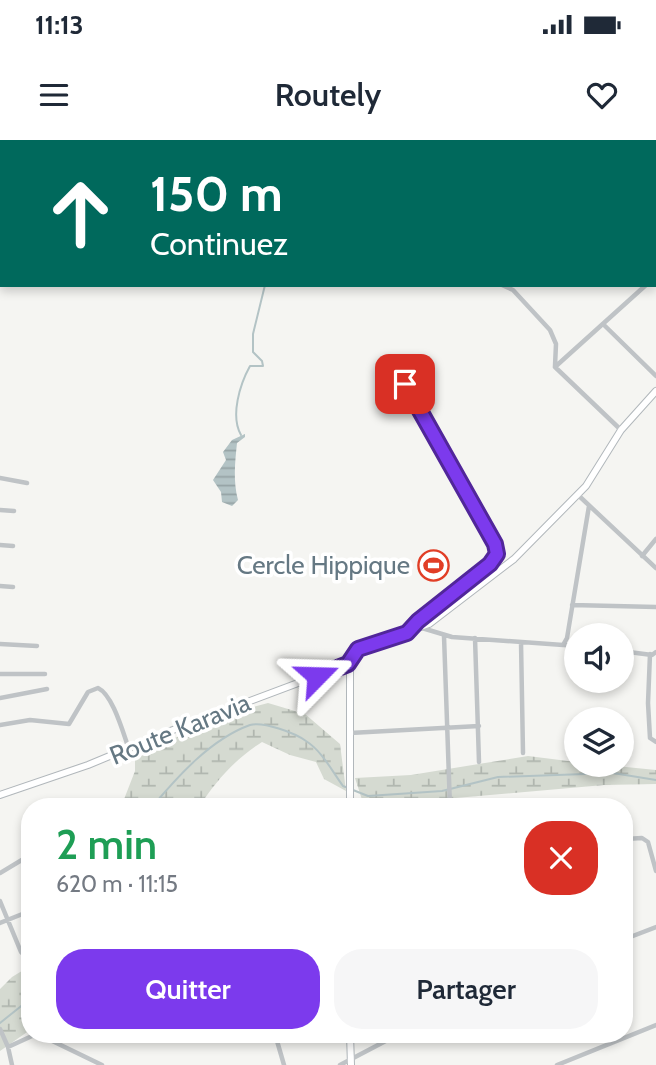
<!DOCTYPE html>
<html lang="fr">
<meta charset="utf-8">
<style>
body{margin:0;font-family:Cabin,sans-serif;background:#f6f6f7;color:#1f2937;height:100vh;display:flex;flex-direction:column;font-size:26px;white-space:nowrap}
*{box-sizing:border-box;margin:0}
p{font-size:23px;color:#747a83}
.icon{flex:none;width:38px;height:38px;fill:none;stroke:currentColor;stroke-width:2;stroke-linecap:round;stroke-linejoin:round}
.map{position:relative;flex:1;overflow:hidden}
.sheet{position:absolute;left:21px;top:658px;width:612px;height:245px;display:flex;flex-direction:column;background:#fff;border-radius:28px;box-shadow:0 4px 10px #0003}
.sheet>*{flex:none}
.banner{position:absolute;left:0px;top:0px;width:656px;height:147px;box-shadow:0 4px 10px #0003;background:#00695c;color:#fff;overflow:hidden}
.buttons{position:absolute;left:564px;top:483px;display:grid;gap:14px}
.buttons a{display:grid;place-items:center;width:70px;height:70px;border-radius:50%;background:#fff;box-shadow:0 4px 10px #0003;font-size:35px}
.pin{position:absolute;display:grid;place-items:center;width:60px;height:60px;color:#fff;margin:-30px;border-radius:14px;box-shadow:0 4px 10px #0006}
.me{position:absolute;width:77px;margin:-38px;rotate:68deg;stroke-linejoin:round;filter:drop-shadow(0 0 5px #0008)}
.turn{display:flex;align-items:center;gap:24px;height:147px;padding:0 35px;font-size:32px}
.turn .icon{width:91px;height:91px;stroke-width:2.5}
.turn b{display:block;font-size:49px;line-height:60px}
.round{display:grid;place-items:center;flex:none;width:74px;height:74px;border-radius:28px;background:#f6f6f7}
.head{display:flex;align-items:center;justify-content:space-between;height:119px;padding:0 35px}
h1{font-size:42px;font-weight:600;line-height:52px;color:#1e9e55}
.cta{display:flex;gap:14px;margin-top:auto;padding:14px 35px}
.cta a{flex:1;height:80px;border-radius:28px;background:#7c3aed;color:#fff;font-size:28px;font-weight:600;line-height:80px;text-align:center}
.cta a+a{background:#f6f6f7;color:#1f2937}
.status{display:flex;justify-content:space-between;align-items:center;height:49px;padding:0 35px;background:#fff;direction:ltr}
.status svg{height:19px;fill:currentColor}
header{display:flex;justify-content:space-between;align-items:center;height:91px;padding:0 35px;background:#fff;font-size:32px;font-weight:600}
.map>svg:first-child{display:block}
</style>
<div class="status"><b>11:13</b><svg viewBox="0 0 49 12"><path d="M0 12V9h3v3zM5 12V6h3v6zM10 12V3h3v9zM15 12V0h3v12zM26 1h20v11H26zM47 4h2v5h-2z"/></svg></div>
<header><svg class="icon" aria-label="menu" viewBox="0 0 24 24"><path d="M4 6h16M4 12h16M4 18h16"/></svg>Routely<svg class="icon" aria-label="heart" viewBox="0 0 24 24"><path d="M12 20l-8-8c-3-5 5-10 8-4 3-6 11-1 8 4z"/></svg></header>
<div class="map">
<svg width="656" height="925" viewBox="0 0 656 925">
<defs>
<pattern id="wetland-marsh" width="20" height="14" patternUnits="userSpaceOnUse" patternTransform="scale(1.75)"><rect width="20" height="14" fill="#d5dad1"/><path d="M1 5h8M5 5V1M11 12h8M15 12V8" fill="none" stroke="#b0b6af"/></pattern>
<pattern id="water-rules" width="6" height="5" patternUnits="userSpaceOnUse" patternTransform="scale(1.75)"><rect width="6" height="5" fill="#b3c3c5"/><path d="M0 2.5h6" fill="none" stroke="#95a3a5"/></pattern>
</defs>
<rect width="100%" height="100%" fill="#f5f5f2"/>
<path fill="url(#wetland-marsh)" d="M268 563 305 574 340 604 346 651 324 639 316 622 290 615 262 602C235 619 216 641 199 667H121L135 631V614L249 568Z
M528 616 576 622V625H606L656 630V644L604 645 364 666 355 638 411 635Z
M30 826V890L0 911V849L12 837Z"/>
<path fill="url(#water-rules)" d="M245 294V297L237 303C235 322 233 341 238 360L232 366 222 362 221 352 213 340 226 320 223 312 232 300Z"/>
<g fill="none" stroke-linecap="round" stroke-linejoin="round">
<path stroke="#b3c3c5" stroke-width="2" d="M312 2 314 0
M241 295C230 276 240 244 250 226H263L262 221 253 212V194L265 145
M353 650 368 656 442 651 498 637 613 633 656 640
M152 667C178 636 211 599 250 585 263 581 295 593 306 601 322 611 332 631 343 646L348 648
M0 883 30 859"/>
<defs>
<path id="secondary" d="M0 655 88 625 165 593 346 525 358 509 429 484 514 419 586 346 621 290 656 251
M350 667V522
M350 894 351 925"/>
</defs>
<use href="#secondary" stroke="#b1b7bb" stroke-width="8"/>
<path stroke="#bfc3c6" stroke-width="4.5" d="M524 0 526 2
M642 0 644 2
M654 11 656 12
M654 125 656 127
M654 138 656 136
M502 145 513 150 550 190 556 204 555 226
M603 184 656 236
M555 227 646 145
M555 227 621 290
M406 244 497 411 496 417 490 424 410 489
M0 338 27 343
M578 355 656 428
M0 370 14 371
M0 405 13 406
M642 416 656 399
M0 446 13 447
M572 465 656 467
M422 488 452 497 563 505 567 498 589 366
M444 496 450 667
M475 498 479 622
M521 502 523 613
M0 504 37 506
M564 505 576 506
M621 511 652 515 656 512
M650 514 648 563 650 598 656 602
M0 534H45
M0 558 47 549
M0 585 30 580 69 584 88 552 98 548C113 555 123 593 129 609
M350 593 479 586
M105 667 110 663
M625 699 642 698 648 702 656 731
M0 733 30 715
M0 761 21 812 24 815 30 813
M0 783 30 771
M625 799 656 787
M0 889 8 907 12 925
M275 894 284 925
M8 907 32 896H42L102 925
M340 925 399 894
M557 925 656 885"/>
<use href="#secondary" stroke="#fff" stroke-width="6"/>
</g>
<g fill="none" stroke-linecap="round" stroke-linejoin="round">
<defs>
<path id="route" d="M317 536 348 524 358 509 407 493 418 481 490 424 497 414 495 404 405 244"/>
</defs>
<use href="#route" stroke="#51269a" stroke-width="18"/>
<use href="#route" stroke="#7c3aed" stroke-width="12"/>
</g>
<defs>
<symbol id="stadium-ring" viewBox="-11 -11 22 22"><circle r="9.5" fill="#fff" stroke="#e13e26" stroke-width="1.5"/><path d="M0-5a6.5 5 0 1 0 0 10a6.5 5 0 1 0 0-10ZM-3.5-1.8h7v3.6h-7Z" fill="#e13e26"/></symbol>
</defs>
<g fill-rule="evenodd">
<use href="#stadium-ring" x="416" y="408" width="35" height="35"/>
</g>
<g text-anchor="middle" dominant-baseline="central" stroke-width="7" stroke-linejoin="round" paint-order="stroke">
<g font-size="26" fill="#657883" stroke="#fff" text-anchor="end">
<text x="410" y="425">Cercle Hippique</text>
</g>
<g font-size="26" fill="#657883" stroke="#fff">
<text transform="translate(180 589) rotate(-22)">Route Karavia</text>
</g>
</g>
</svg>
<div class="buttons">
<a><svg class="icon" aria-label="sound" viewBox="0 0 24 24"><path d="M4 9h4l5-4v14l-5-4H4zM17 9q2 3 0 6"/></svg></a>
<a><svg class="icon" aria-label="layers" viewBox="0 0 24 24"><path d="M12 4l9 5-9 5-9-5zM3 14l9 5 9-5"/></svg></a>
</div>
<div class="pin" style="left:405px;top:244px;background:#d93025"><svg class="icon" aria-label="arrive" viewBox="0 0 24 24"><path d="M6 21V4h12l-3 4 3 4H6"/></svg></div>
<svg class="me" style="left:317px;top:536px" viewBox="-20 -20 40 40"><path d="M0-17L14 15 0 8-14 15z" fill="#7c3aed" stroke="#fff" stroke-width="4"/></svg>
<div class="banner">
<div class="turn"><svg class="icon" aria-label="ahead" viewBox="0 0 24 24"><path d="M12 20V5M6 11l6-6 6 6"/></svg><div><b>150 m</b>Continuez</div></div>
</div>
<section class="sheet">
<div class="head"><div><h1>2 min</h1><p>620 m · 11:15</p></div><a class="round" style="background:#d93025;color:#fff"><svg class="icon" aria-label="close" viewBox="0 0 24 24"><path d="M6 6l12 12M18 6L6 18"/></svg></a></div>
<div class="cta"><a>Quitter</a><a>Partager</a></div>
</section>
</div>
